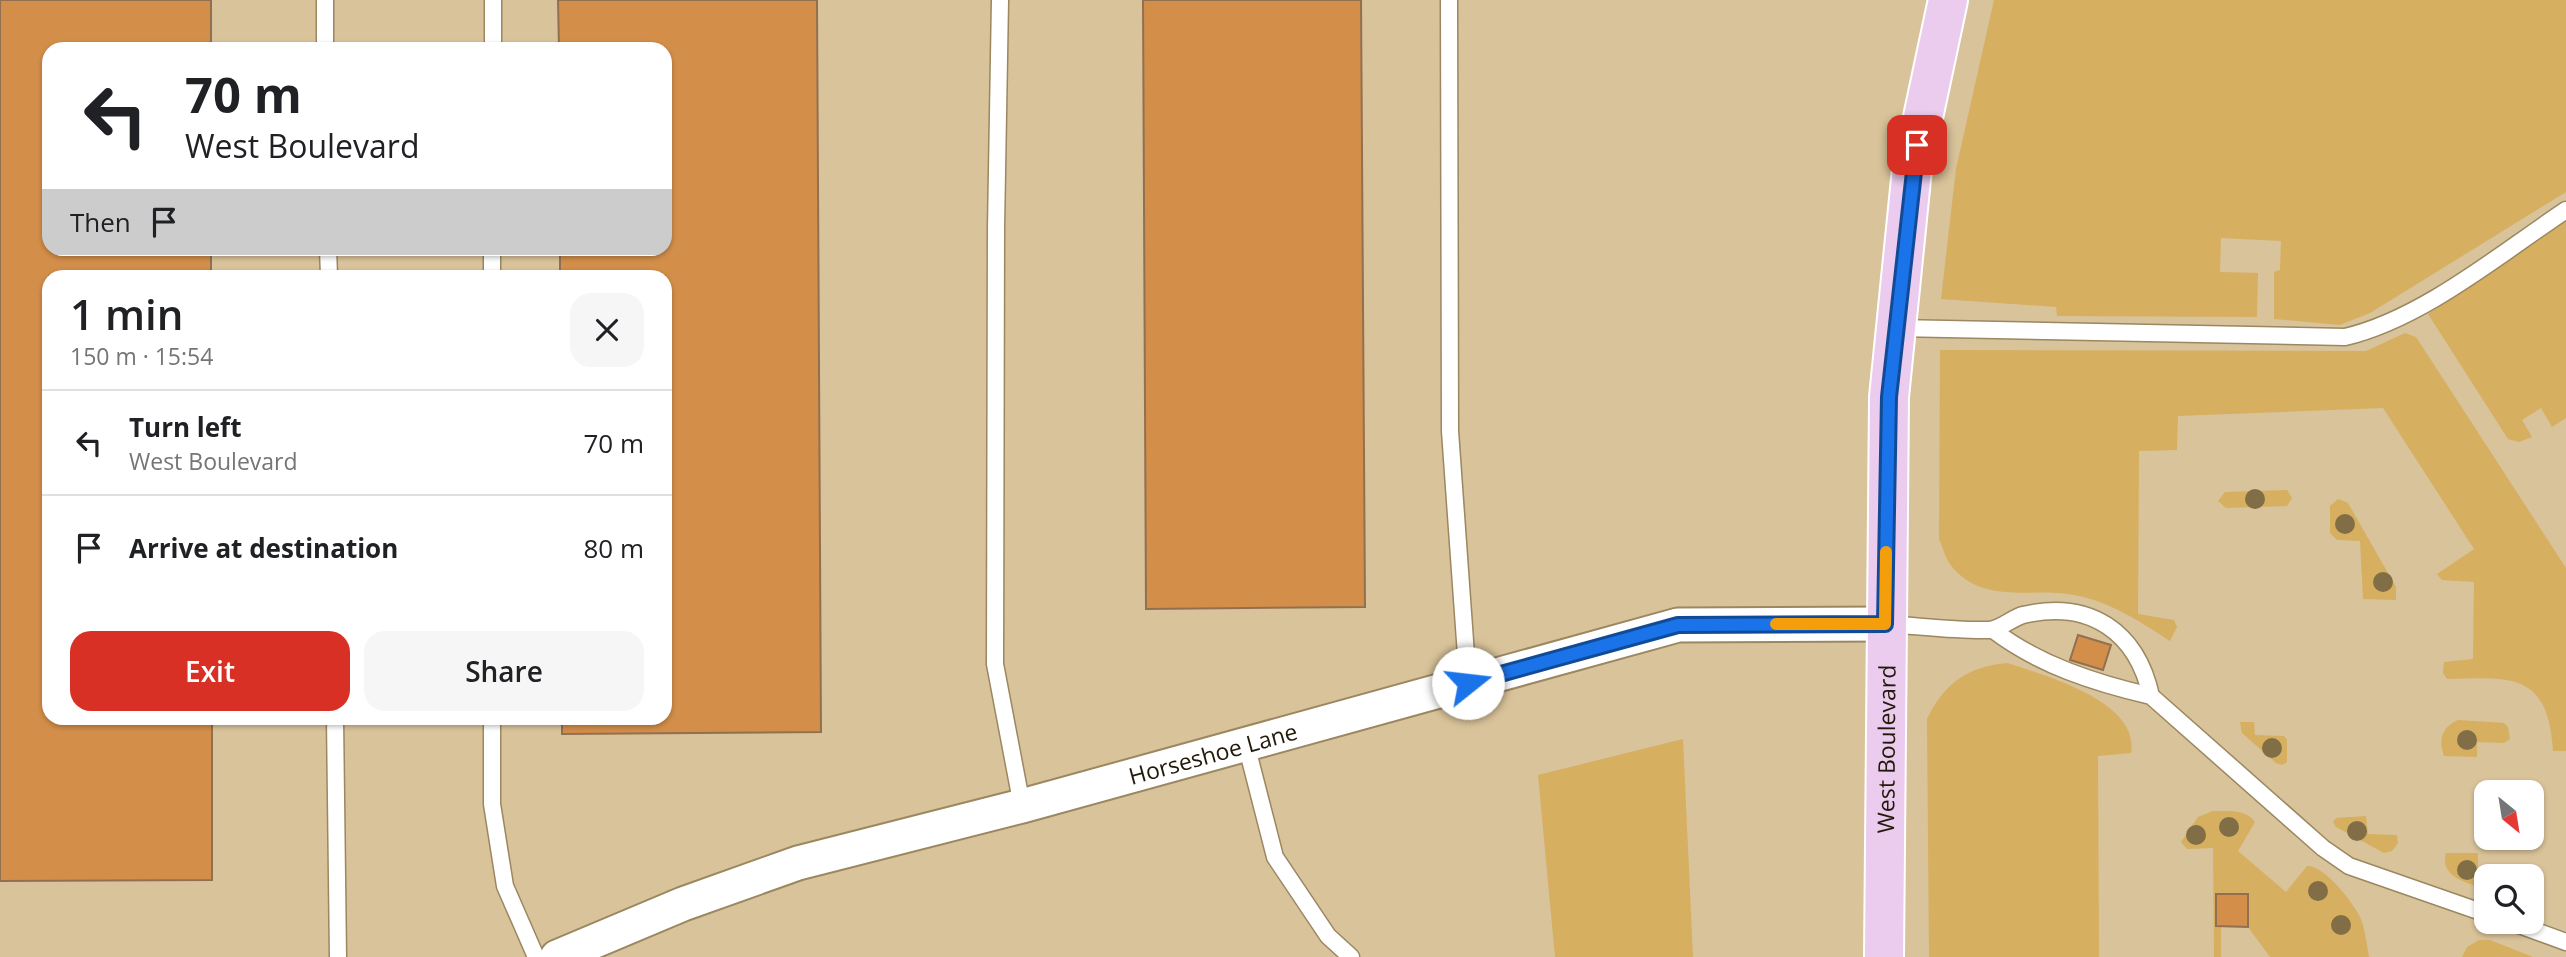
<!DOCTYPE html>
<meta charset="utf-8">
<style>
body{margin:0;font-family:"Open Sans",sans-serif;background:#f6f6f6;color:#202124;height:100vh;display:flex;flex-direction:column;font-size:26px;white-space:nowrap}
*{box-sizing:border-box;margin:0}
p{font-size:23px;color:#757577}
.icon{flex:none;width:38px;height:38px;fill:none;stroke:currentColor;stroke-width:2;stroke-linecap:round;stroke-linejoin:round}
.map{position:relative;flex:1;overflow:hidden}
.details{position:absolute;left:42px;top:270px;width:630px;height:455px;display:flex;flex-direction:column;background:#fff;border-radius:21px;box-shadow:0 2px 5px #0004}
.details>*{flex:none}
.banner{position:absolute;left:42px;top:42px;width:630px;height:214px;border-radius:21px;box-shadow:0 2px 5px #0004;background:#fff;color:#202124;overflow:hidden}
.needle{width:46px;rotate:150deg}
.tools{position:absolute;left:2474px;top:780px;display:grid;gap:14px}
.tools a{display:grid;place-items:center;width:70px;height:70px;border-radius:14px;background:#fff;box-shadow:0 2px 5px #0004;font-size:35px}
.pin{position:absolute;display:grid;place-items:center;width:60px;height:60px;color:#fff;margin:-30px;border-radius:14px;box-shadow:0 4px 10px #0006}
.me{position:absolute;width:77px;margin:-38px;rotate:74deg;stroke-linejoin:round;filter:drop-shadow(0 0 5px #0008)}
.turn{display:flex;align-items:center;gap:24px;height:147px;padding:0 28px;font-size:32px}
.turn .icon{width:91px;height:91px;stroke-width:2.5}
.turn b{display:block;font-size:49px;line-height:60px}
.then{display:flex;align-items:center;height:66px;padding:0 28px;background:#0003;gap:14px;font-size:26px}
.round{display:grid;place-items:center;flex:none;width:74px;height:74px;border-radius:21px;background:#f6f6f6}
.summary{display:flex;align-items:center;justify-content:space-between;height:119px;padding:0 28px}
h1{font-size:42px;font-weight:600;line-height:52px}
.primary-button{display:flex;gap:14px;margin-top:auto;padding:14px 28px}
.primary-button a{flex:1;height:80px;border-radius:21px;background:#d93025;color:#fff;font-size:28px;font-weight:600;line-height:80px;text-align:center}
.primary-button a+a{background:#f6f6f6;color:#202124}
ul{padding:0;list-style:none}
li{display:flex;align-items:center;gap:21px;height:105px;padding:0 28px;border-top:2px solid #e0e0e0}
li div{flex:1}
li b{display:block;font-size:26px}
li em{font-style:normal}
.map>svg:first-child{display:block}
</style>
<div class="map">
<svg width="2566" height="957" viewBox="0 0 2566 957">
<rect width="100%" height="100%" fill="#d9c39a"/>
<path fill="#d6af60" d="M1994 0H2566V192L2370 313 2340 325 2274 319V272L2280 270 2281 241 2221 238 2220 272 2258 273 2257 317 2057 316 2056 307 1941 299 1956 169Z
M2566 221V418L2552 427 2541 408 2522 420 2532 437 2519 442 2508 439 2428 314Z
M2405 333 2416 337 2566 568V751H2553C2548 673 2513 677 2447 679L2443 673 2444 662 2473 659 2474 582 2442 580 2437 574 2474 549 2383 408 2178 416 2177 450 2139 451 2138 614 2174 620 2177 627 2170 641C2141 622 2109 601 2074 595 2033 587 1985 605 1953 568 1946 561 1943 548 1939 539L1940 350 2366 351Z
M2287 490 2292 498 2287 506 2226 508 2218 501 2225 492Z
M2338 499 2348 503 2396 587V600L2363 599 2360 541 2337 540 2330 533V506Z
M2008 663C2045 676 2140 701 2131 753L2098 756 2099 957H1929L1927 719C1944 683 1969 666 2008 663Z
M2458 720 2504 723 2508 727 2510 739 2504 743 2477 742V757L2444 756C2438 740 2442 727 2458 720Z
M2240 722H2254L2255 735 2284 736 2287 740V762L2282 765 2276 763 2242 733Z
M1683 739 1693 957H1555L1538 775Z
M2213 811C2228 811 2247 809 2255 822L2238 851 2286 892 2307 866C2324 865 2354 903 2361 919 2365 930 2367 945 2369 957H2270L2248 927 2247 894H2216V926L2221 927V957H2214L2213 848 2187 849 2181 842 2198 817Z
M2366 816 2368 834 2397 835 2398 843 2392 851 2384 853 2336 827 2333 822 2336 818Z
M2446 853H2478V869L2506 870 2510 877H2487V890C2469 883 2439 878 2446 853Z
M2479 940H2490L2533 957H2462L2467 947Z"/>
<path fill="#d38e4a" stroke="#917052" stroke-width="2" d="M0 0H211V49H49V248H211V276H49V718H212V880L0 881Z
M558 0H817L821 732 562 734V718H665V276H560V248H665V49H559Z
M1143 0H1361L1365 607 1146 609Z
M2078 635 2111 645 2103 670 2070 660Z
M2216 894H2248V927L2216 926Z"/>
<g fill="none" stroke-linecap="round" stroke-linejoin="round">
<defs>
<path id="lane" d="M325 0V49
M1000 0 996 228 995 664 1022 806
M1449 0 1450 431 1468 683
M493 49V0
M328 248 329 276
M492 248V276
M1896 328 2345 337C2422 319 2500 254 2566 210
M1886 624C1920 626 1955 631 1989 630 2001 629 2012 618 2023 615 2090 599 2137 632 2151 696 2095 683 2039 665 1993 630
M2151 696 2323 848 2349 866 2487 914
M335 718 338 957
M492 718V804L505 886 536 957
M1246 744 1275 857 1328 936 1351 957
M2511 922 2566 942"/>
<g id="street">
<path id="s1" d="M557 957 683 904 798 863 1022 806 1678 625 1885 624"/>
</g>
<g id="primary">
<path id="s2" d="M1884 957 1889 397 1912 169 1948 0"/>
</g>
</defs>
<use href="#lane" stroke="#9b8760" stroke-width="19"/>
<use href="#street" stroke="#9b8760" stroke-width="37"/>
<use href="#primary" stroke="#fff" stroke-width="42"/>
<use href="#lane" stroke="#fff" stroke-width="16"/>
<use href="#street" stroke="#fff" stroke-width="33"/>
<use href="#primary" stroke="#ebcbee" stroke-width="38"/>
</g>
<g fill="#826e46">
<circle cx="2255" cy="499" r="10"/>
<circle cx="2345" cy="524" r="10"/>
<circle cx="2383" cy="582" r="10"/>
<circle cx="2467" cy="740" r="10"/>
<circle cx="2272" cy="748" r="10"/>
<circle cx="2229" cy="827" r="10"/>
<circle cx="2357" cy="831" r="10"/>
<circle cx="2196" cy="835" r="10"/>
<circle cx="2467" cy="870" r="10"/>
<circle cx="2318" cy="891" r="10"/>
<circle cx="2341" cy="925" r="10"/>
</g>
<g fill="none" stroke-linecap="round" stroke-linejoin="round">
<defs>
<path id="route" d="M1468 683 1678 625 1885 624 1889 397 1917 145"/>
</defs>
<use href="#route" stroke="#114b97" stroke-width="18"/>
<use href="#route" stroke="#1a73e8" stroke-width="12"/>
<path stroke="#f59e0b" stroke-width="12" d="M1776 624H1885L1886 552"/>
</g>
<g text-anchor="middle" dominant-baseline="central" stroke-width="5" stroke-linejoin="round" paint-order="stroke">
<g font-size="23" fill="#211909" stroke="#e6d0a6">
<text stroke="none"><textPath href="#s2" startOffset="208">West Boulevard</textPath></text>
<text stroke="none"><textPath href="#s1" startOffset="688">Horseshoe Lane</textPath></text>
</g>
</g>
</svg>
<div class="tools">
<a><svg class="needle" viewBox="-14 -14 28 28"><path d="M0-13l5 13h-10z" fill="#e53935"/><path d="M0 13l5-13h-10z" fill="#757577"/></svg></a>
<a><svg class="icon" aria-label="search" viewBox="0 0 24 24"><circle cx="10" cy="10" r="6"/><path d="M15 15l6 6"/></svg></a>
</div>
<div class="pin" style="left:1917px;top:145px;background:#d93025"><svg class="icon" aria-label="arrive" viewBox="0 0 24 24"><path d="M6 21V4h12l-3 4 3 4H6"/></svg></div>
<svg class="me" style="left:1468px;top:683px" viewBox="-20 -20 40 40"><circle r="19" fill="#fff"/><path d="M0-13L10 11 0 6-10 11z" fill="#1a73e8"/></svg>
<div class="banner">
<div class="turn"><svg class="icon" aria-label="left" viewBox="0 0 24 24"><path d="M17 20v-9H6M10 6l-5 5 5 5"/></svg><div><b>70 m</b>West Boulevard</div></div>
<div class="then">Then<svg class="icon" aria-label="arrive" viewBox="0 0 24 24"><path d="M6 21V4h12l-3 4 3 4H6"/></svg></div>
</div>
<section class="details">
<div class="summary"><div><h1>1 min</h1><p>150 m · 15:54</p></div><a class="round"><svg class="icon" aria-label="close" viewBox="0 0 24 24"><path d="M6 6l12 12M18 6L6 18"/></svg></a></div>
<ul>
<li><svg class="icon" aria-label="left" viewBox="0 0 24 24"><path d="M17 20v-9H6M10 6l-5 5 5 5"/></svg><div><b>Turn left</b><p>West Boulevard</p></div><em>70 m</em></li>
<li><svg class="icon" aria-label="arrive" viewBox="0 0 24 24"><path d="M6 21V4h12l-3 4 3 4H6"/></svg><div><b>Arrive at destination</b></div><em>80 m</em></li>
</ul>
<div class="primary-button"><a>Exit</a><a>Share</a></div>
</section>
</div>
